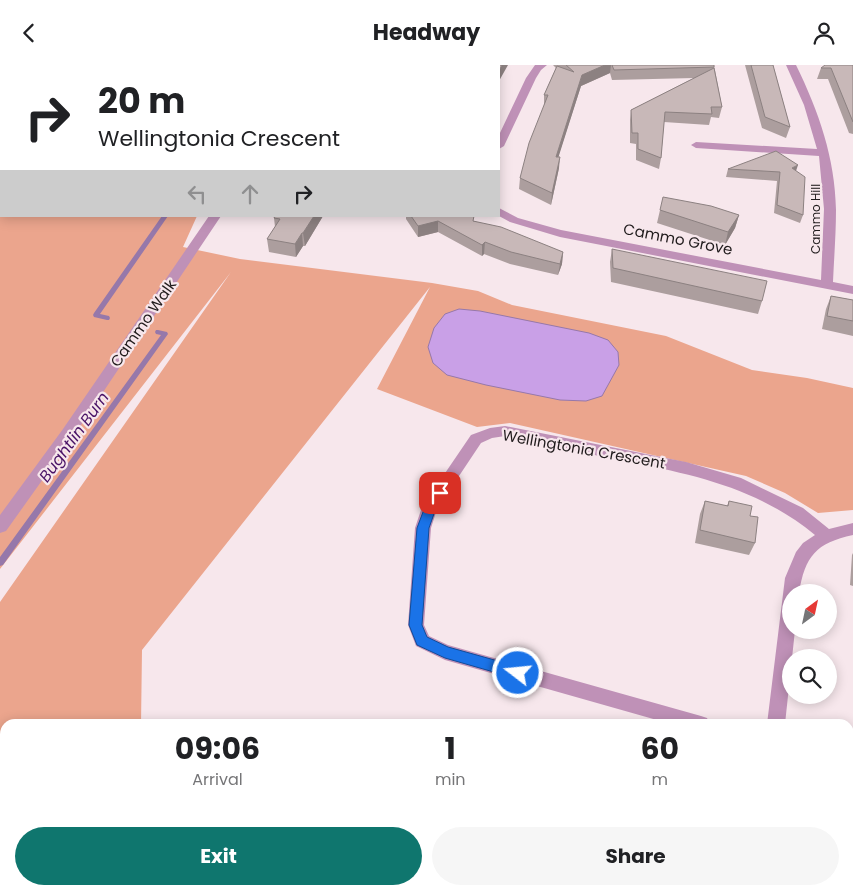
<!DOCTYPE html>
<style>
body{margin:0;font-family:Poppins,sans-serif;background:#f6f6f6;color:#202124;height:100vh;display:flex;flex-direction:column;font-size:19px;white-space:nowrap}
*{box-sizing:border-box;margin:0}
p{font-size:16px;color:#757577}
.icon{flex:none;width:28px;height:28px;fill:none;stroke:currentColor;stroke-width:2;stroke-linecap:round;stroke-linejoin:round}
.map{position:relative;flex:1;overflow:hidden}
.drawer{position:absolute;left:0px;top:654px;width:854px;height:176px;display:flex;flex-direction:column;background:#fff;border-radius:15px 15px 0 0;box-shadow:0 2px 12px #0003}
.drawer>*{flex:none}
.top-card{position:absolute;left:0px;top:0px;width:500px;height:152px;box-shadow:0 2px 12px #0003;background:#fff;color:#202124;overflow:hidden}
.needle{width:32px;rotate:33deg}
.tools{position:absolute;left:782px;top:519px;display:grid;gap:10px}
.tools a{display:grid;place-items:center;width:55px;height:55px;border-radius:50%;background:#fff;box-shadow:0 2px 12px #0003;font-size:25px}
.pin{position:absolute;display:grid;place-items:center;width:42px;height:42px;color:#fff;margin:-21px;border-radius:10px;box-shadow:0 2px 8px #0006}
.me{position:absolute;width:55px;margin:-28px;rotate:286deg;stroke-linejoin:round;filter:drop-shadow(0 0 4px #0008)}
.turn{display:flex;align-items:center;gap:18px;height:105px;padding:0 15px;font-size:22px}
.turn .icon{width:65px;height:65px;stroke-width:2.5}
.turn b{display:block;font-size:35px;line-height:42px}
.lanes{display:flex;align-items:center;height:48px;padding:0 15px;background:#0003;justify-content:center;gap:25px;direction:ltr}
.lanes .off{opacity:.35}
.eta{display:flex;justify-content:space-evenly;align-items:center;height:85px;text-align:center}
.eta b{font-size:30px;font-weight:700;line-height:35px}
.button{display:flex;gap:10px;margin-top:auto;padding:10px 15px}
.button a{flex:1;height:58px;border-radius:30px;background:#0f766e;color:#fff;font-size:20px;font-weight:700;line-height:58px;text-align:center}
.button a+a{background:#f6f6f6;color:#202124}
header{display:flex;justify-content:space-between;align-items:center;height:65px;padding:0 15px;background:#fff;font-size:22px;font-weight:700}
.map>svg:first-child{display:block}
</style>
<header><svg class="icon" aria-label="back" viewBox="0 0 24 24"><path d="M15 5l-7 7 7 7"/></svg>Headway<svg class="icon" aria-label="person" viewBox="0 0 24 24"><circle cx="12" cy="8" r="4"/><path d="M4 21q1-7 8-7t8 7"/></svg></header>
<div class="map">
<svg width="853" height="829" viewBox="0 0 853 829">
<rect width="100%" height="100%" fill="#f7e7ec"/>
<path fill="#eba58d" d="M0 0H304L1 1V151H197L183 182 240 194 432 218 478 226 512 240 666 271 752 305 807 313 853 323V445L818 448 785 428 746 411 510 358 477 362 377 324 430 222 142 585 141 659H5V825H138V829H0V537L231 207 0 504Z"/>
<path fill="#c9a0e7" stroke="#9678aa" d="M459 244 480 246 589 268 608 275 618 287 619 300 602 331 586 336 560 335 486 320 447 310 433 298 428 282 434 263 445 249Z"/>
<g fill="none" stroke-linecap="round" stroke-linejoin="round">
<path fill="#9678aa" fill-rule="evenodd" d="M201 0H210L209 1H201Z
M269 0H274V1H269Z
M162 151H168L100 249 109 251 110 253 109 255H107L94 252 93 250 94 248Z
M156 265H158L167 267 168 269 3 500 0 501V492L161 270 156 269 155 267Z"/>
<path fill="#bf91b7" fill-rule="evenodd" d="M535 0H547L541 5 536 13 504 81 499 84V70L526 13Z
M786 0H796C819 47 835 93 836 145 836 169 834 193 833 217L853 221V229L560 172 510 157 499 151V143L518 153 561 165 821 215 824 144 819 91 696 83 691 80 696 77 817 84 804 40Z
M209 151H221L73 372 6 466 0 468V450L63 364Z
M505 361 686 397 741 413 803 443 829 464 853 458V470C816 478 805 491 799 528H791V565H795L785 659H767L785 513 796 487 803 478 815 470C758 423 695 410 625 396 585 388 545 380 505 371L492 373 481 378 437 444 431 463 424 560 429 571 448 580 701 651 707 653 710 659H671L445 595 416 581 408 560 415 463 422 442 471 370 490 363Z
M748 825H768L767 829H747Z"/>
</g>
<path fill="#ac9e9e" d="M553 0H714L722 42 719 53 711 52 709 60 664 57 661 93 659 104 636 95V79L630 78V55L631 45 694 13 612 15 610 8 581 21 558 92 559 103 551 140 519 124 520 113 544 41V30L556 3Z
M745 0H773L790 62 786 73 762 63Z
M853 0V69L849 68 828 14H817L821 3Z
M728 104 796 106 803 150 800 158 774 148 777 116 726 112Z
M660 145 739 150 735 163 725 180 657 158Z
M275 151H323L305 181H303L296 192 269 187 267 174 275 162 274 153Z
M406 151 474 156 563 187 562 199 558 210 510 199 484 189 482 191 438 167 418 172 406 154Z
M612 184 762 236 758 249 611 217 610 197Z
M831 231 853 235V271L822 264 826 244Z
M705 436 727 441 729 436 750 451 755 478 749 490 695 478 700 449Z
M853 488V521L850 520 852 490Z"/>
<path fill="#8c8181" d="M432 0H439V1H431Z
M502 0H508L499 16V6Z
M605 0H611L610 8 581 21 555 103 556 92 582 10Z
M560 92 559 103 551 140 552 128Z
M798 100 795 109 792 103Z
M739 150 735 163 725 180 728 167Z
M314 151H323L305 181 303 168Z
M438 156V167L418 172V161Z
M302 168 303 181 296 192 295 179Z
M485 177 484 189 482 191V180Z
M563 187 562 199 558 210 560 199Z"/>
<path fill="#c8b8b8" stroke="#8c8181" d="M364 0H432L431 1H363Z
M478 0H502L499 6V1H477Z
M566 0H605L582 10 556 92H560L552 128 520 113 529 78 548 30H544L557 1 574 7Z
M612 0H714V2L614 5Z
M751 0H773L790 62 765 52Z
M825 0H853V57L831 3H821Z
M714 3 722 42H711L712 49 665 47 661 93 638 84V68H632L631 45Z
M776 86 798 100 792 103 805 112 803 150 777 140 780 107 728 104Z
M663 132 711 141 739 150 728 167 660 145Z
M275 151H314L303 168H302L295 179 267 174 280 154 274 153Z
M411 151H474L473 156 501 162 563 187 560 199 511 187 485 177 482 180 438 156 418 161Z
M612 184 767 216 762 236 613 203Z
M831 231 853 235V256L827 251Z
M705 436 728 441 729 436 752 441 750 451 758 452 755 478 700 465Z"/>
<path fill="#1a73e8" stroke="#114b97" d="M440 424 445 428 436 443 429 463 422 560 427 572 448 582 523 603 525 608 523 612 518 614 445 593 417 580 409 560 417 463 426 439 435 425Z"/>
<g text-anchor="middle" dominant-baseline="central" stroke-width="4.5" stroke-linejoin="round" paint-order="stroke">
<g font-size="12" fill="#201b1c" stroke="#f7e7ec">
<text transform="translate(815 154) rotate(-90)">Cammo Hill</text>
</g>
<g font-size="15" fill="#201b1c" stroke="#f7e7ec">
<text transform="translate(678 174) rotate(11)">Cammo Grove</text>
<text transform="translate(143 258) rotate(-55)">Cammo Walk</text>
<text transform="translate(584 384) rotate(10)">Wellingtonia Crescent</text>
</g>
<g font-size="16" font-style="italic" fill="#491266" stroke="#f7e7ec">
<text transform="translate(74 372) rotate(-54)">Bughtlin Burn</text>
</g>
</g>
</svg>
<div class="tools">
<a><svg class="needle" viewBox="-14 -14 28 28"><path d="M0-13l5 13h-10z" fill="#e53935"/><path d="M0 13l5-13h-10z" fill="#757577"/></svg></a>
<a><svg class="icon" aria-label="search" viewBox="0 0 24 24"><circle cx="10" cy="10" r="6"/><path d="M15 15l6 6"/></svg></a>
</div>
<div class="pin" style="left:440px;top:428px;background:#d93025"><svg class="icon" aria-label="arrive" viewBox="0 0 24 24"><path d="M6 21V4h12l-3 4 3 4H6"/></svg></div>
<svg class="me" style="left:518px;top:608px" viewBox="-20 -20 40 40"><circle r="17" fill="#1a73e8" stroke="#fff" stroke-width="3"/><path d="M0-11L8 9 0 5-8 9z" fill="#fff"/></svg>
<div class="top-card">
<div class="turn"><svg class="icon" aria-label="right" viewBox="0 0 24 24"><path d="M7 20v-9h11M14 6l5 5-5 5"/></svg><div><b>20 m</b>Wellingtonia Crescent</div></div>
<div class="lanes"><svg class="icon off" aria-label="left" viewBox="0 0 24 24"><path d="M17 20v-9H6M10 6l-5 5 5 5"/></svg><svg class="icon off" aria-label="ahead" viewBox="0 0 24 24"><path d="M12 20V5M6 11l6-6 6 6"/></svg><svg class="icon" aria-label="right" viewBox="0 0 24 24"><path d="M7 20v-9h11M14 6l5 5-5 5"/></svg></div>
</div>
<section class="drawer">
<div class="eta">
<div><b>09:06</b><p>Arrival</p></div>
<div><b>1</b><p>min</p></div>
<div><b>60</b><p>m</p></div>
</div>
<div class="button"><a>Exit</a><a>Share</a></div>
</section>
</div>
